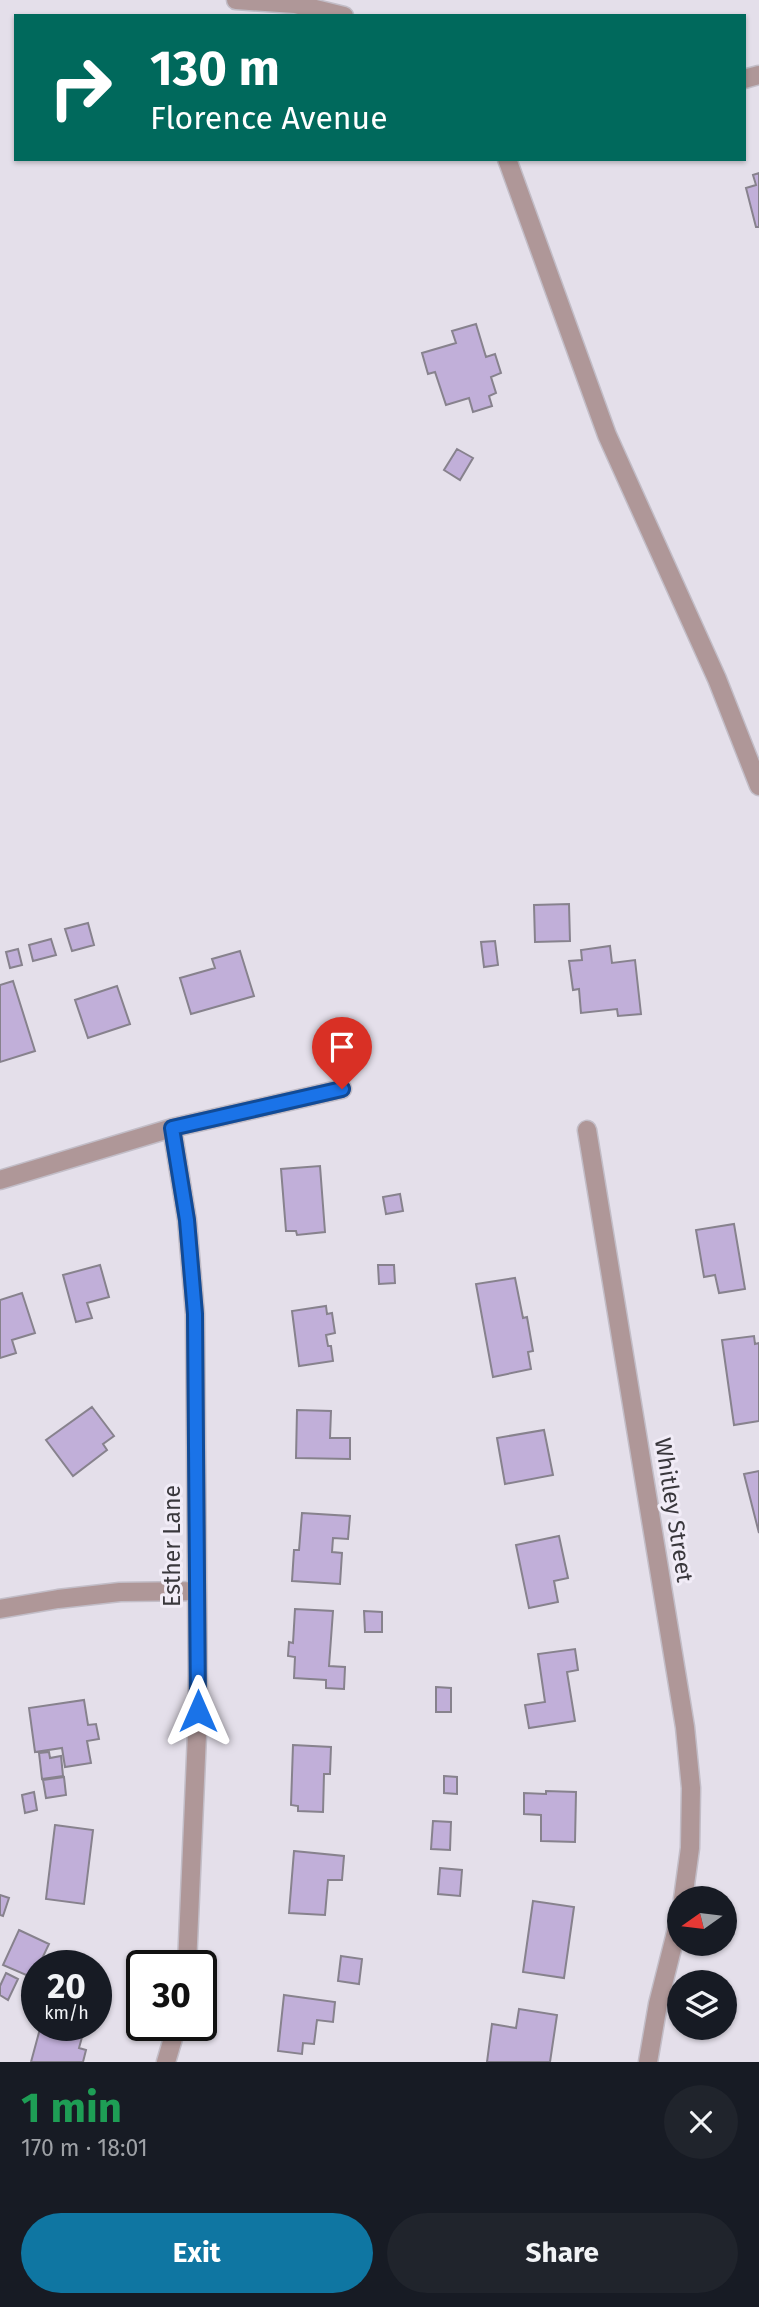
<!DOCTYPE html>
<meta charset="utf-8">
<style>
body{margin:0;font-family:"Fira Sans",sans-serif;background:#20242c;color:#f1f3f6;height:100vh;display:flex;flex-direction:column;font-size:26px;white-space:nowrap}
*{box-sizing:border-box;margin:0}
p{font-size:23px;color:#9ea1a6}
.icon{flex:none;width:38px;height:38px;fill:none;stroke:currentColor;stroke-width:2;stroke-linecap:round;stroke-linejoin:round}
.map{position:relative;height:2062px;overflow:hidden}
.drawer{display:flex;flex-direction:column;background:#171b24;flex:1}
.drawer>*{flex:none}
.guide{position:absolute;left:14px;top:14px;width:732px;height:147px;border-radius:0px;box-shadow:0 2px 5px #0004;background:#00695c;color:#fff;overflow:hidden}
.needle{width:46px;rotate:256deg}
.buttons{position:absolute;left:667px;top:1886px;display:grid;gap:14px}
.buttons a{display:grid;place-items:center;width:70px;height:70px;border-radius:50%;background:#171b24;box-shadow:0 2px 5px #0004;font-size:35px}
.speed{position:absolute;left:21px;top:1950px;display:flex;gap:14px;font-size:35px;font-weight:700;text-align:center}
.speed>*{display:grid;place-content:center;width:91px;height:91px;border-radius:50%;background:#171b24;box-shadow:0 2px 5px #0004;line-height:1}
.speed small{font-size:18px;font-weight:400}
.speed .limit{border:4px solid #111;border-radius:10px;background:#fff;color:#111}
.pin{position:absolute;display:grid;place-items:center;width:60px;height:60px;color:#fff;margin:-72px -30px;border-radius:50% 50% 50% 0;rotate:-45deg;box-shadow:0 0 7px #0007}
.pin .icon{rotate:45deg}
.me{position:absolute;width:77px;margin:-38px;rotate:0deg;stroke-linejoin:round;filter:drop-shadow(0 0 5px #0008)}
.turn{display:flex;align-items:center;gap:24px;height:147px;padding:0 21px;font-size:32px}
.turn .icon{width:91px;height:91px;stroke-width:2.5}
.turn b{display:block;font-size:49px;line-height:60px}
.round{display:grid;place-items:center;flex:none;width:74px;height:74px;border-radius:37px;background:#20242c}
.overview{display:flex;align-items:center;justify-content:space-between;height:119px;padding:0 21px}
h1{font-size:42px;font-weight:700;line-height:52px;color:#1e9e55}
.cta{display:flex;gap:14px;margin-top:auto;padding:14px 21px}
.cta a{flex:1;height:80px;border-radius:42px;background:#0f76a2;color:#fff;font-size:28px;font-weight:700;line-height:80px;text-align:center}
.cta a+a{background:#20242c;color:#f1f3f6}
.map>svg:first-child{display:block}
</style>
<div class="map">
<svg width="759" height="2062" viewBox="0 0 759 2062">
<rect width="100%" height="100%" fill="#e4dfea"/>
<path fill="#c1afd9" stroke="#87828d" stroke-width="2" d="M759 173V227H756L746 188 756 185 753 175Z
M476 324 486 357 495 354 501 373 491 377 496 393 489 396 492 406 473 412 469 398 446 405 435 372 428 374 422 353 456 343 452 331Z
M457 449 473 458 460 480 444 470Z
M569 904 570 941 535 942 534 905Z
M88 923 94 945 72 951 65 929Z
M51 939 56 955 33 961 29 945Z
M495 941 498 965 484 967 481 942Z
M610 946 612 963 635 960 641 1014 618 1016 617 1009 581 1013 579 989 573 990 569 961 582 960 581 950Z
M18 949 22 965 10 968 6 952Z
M240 951 254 996 191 1014 180 978 215 968 212 959Z
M13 981 35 1051 0 1062V985Z
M117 986 130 1024 88 1038 75 1000Z
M320 1166 325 1232 297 1235 296 1231H286L281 1169Z
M400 1194 403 1211 386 1214 383 1197Z
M734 1224 745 1289 719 1293 715 1275 704 1277 696 1230Z
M100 1265 109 1297 87 1303 92 1318 76 1322 63 1275Z
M378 1265H394L395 1283 379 1284Z
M515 1278 523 1318 527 1317 533 1351 528 1352 531 1369 493 1377 476 1284Z
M22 1293 35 1333 12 1340 16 1353 0 1358V1300Z
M326 1306 327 1314 332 1313 335 1333 326 1335 328 1346H331L333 1361 299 1366 292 1311Z
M754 1336 755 1344 759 1343V1421L734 1425 722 1340Z
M92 1407 114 1436 103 1444 107 1450 73 1476 46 1440Z
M297 1410 331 1411 330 1438H350V1459L296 1458Z
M544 1430 553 1475 505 1484 497 1438Z
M759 1471V1533L744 1474Z
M302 1513 350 1516 348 1539 333 1538 332 1552 342 1553 340 1584 292 1581 294 1550H299Z
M559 1536 568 1578 554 1581 558 1602 529 1608 516 1545Z
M295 1609 333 1611 329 1666 345 1667 344 1689 326 1688V1680L294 1678 295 1657 288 1656 289 1642 293 1643Z
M364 1611 382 1612V1632H365Z
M575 1649 578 1670 567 1672 575 1721 529 1728 525 1705 545 1702 538 1654Z
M436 1687 451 1688V1712H436Z
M84 1700 88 1725 96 1724 99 1739 87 1741 91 1763 65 1767 62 1748 35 1752 29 1708Z
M293 1745 331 1747 330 1774H324L323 1812 298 1811V1806L291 1805Z
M49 1752 50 1758 61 1756 63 1776 42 1779 39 1753Z
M444 1776 457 1777V1794L444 1793Z
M64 1777 66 1795 46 1798 43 1780Z
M546 1791 576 1792 575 1842 541 1841V1815L524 1814V1793L546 1794Z
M34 1792 37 1810 25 1813 22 1795Z
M433 1821 451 1822 450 1850 431 1849Z
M55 1825 93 1830 84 1904 46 1899Z
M294 1851 344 1856 342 1880H328L325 1915 289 1913Z
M440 1868 462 1870 460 1896 438 1894Z
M0 1895 9 1898 3 1916 0 1915Z
M533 1901 574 1907 564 1978 523 1972Z
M19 1930 49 1944 39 1965H37L33 1978 3 1965Z
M341 1956 362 1959 359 1984 338 1981Z
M6 1973 18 1979 8 2000 0 1995V1986Z
M284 1995 335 2002 333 2022 317 2020 314 2044 303 2043 302 2054 278 2051Z
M519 2009 557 2015 550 2062H487L492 2024 516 2028Z
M41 2025H63L84 2030 79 2048 86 2050 83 2062H31Z"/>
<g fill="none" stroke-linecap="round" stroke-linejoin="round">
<defs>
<path id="minor" d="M236 0 295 4 344 16
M744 79 759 75
M507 159 607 435 717 679 759 786
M172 1128 187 1220 195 1314 198 1711 187 1965
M587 1130 685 1727 691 1788 690 1848 683 1899
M0 1180 172 1128 342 1089
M0 1609 58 1599 120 1592 197 1591
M166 2062 177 2025
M648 2062 658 2004 679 1921"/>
</defs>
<use href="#minor" stroke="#c2bdc7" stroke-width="21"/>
<use href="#minor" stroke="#af9798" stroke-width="18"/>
</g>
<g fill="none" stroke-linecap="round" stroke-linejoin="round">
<defs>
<path id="route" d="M198 1711 195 1314 187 1220 172 1128 342 1089"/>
</defs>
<use href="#route" stroke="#114b97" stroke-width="18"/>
<use href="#route" stroke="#1a73e8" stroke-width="12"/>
</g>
<g text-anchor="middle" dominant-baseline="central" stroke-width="6" stroke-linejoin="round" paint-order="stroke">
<g font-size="23" fill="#39373c" stroke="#f1ecf7">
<text transform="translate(674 1510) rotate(81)">Whitley Street</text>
<text transform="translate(172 1546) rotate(-90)">Esther Lane</text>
</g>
</g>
</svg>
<div class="buttons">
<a><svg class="needle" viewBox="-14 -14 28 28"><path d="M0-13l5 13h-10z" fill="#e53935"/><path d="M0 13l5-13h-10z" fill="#9ea1a6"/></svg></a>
<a><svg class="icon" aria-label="layers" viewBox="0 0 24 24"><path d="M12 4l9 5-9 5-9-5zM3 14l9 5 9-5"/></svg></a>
</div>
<div class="speed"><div>20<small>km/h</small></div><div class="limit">30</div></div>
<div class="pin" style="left:342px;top:1089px;background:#d93025"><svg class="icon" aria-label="arrive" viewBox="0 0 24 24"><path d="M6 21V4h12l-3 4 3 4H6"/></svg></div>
<svg class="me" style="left:198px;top:1711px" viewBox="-20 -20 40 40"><path d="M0-17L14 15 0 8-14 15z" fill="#1a73e8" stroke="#fff" stroke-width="4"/></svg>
<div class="guide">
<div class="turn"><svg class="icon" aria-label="right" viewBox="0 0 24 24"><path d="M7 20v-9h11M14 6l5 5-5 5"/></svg><div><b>130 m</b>Florence Avenue</div></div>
</div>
</div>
<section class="drawer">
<div class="overview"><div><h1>1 min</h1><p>170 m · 18:01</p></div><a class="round"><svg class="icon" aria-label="close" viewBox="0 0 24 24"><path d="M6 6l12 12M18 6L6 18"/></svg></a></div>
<div class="cta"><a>Exit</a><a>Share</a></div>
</section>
